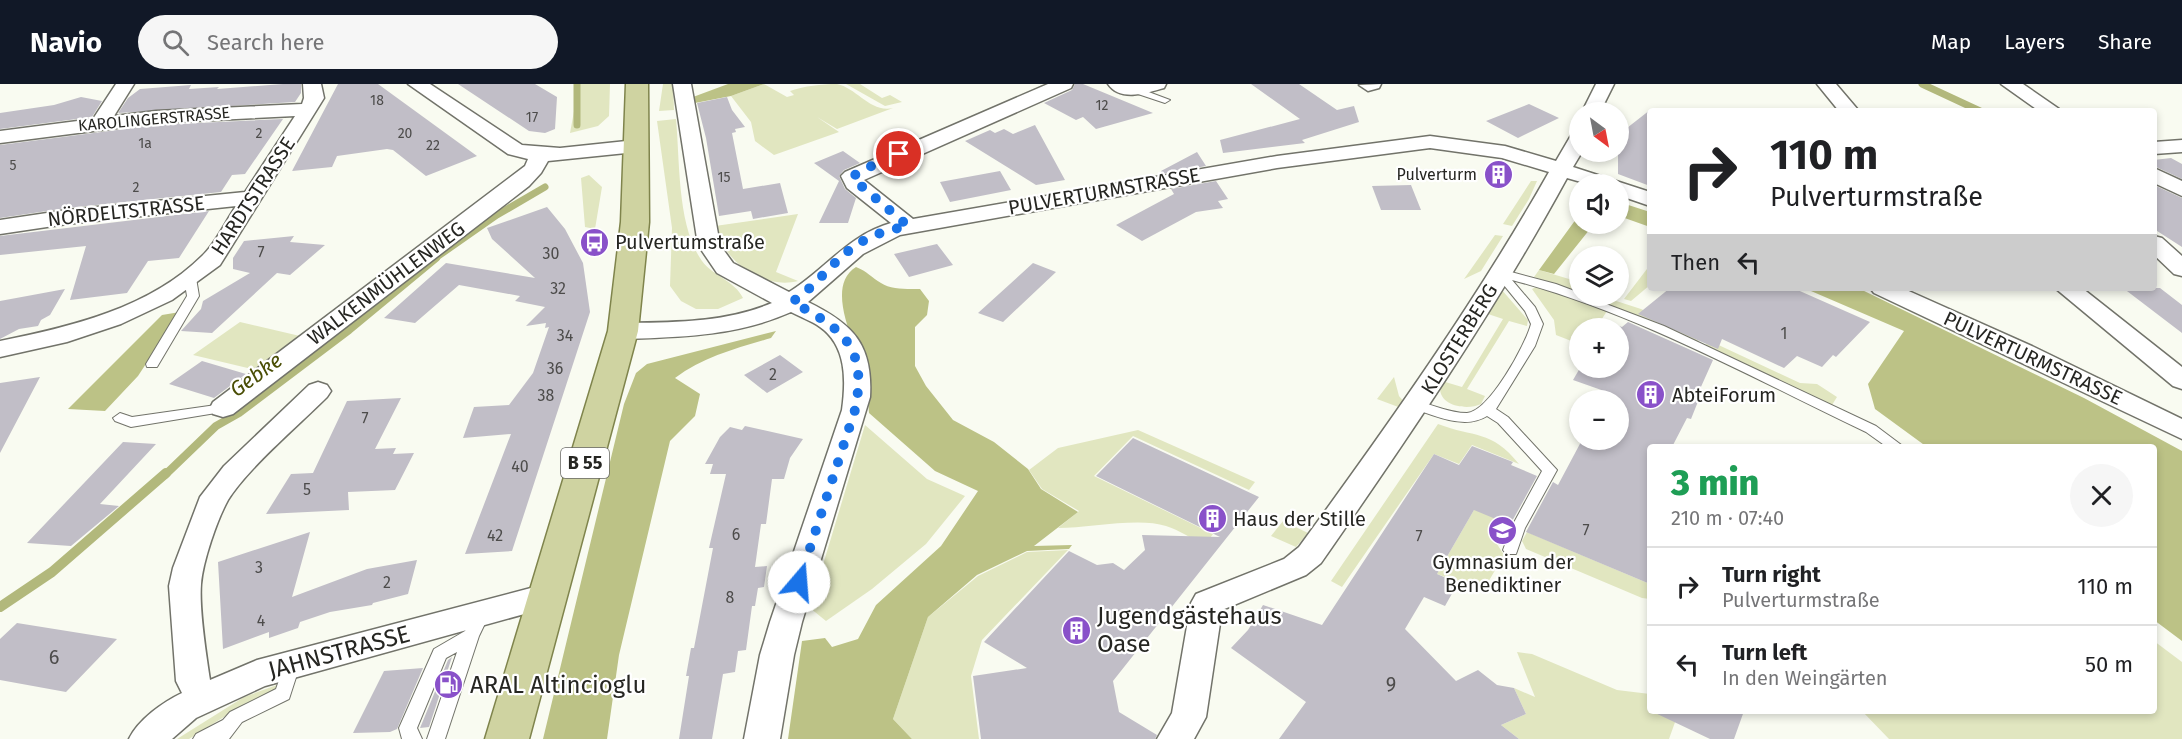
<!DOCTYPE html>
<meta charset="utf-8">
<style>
body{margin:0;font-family:"Fira Sans",sans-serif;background:#f6f6f6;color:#202124;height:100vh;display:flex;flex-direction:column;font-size:22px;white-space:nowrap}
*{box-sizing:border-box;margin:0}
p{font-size:20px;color:#757577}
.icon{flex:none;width:33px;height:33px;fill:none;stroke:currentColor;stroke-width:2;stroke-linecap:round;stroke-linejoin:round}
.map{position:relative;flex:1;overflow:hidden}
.drawer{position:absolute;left:1647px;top:360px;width:510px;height:270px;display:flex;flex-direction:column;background:#fff;border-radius:6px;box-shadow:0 3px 9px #0003}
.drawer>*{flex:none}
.top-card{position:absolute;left:1647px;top:24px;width:510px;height:183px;border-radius:6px;box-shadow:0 3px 9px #0003;background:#fff;color:#202124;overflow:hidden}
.needle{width:39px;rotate:148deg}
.buttons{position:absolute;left:1569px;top:18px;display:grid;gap:12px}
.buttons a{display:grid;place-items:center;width:60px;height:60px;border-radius:50%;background:#fff;box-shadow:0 3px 9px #0003;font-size:30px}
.pin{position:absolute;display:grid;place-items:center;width:51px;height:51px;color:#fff;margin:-26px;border:3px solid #fff;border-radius:50%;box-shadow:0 2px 6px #0007}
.me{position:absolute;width:66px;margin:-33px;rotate:18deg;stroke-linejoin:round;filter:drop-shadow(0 0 4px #0008)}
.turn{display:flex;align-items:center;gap:21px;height:126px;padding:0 24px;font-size:27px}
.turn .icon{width:78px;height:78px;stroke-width:2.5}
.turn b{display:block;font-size:42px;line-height:51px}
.then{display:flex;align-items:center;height:57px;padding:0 24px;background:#0003;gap:12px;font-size:22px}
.round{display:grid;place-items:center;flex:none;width:63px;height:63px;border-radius:32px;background:#f6f6f6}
.summary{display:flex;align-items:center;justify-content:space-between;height:102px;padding:0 24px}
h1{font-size:36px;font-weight:800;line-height:45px;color:#1e9e55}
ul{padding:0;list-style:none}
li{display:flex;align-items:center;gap:18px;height:78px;padding:0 24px;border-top:2px solid #e0e0e0}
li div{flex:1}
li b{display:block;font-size:22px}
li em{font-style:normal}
header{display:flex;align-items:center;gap:36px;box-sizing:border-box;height:84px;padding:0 30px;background:#111827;color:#fff}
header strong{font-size:28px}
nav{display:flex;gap:33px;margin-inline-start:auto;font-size:21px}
.search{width:420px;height:54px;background:#f6f6f6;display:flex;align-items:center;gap:15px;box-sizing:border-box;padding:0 21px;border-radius:33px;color:#757577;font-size:22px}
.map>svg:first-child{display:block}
</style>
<header>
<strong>Navio</strong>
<div class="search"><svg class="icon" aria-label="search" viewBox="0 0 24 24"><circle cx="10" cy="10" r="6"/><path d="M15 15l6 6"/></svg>Search here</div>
<nav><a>Map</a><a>Layers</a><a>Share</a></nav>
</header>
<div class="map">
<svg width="2182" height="655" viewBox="0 0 2182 655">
<rect width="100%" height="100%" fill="#f9fbf1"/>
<path fill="#e1e6c0" d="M579 0H610L609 32 598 42 570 49Z
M663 0H673L674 26 659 27Z
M764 0 787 13 794 11 790 7C805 2 821 0 837 0 857 4 870 29 893 24L837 45 817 33 839 48 774 71 755 57 751 38 731 12Z
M846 0H860L882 14 890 11 902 18 885 22Z
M676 35C680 77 677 142 702 177 713 192 735 197 743 214L718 225H696L681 217 670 202 672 144 657 37Z
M589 91 602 103 595 145 585 143 581 94Z
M1531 97H1537L1529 115 1512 142 1503 140Z
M798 130 776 188 798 197C763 206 723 177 715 142Z
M1495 151 1503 152 1481 187 1464 195Z
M1650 181V201L1631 217 1624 215Z
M1539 186 1579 198 1575 205H1570L1534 193Z
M1538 202 1607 227 1596 244H1580L1579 260 1556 251 1554 236 1532 205Z
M1501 205 1528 236 1527 242 1509 237 1467 305 1485 312 1481 320C1465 328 1432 320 1442 297L1462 303 1503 235 1485 229Z
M1607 214 1641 225 1702 253 1697 258 1601 218Z
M240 238 300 252 256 286 193 271Z
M1710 257 1800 299 1817 300 1837 313 1832 321 1704 262Z
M1394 293 1399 312 1405 319 1401 324 1377 315Z
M1438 340C1474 354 1491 345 1519 380L1472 361 1459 380 1434 370 1342 503 1331 497Z
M865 341 927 395 965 412 926 460 872 505 826 537 810 524Z
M1138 346 1255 398 1249 406 1133 352 1094 392 1213 450 1205 461C1192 455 1179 446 1166 442 1139 433 1089 444 1058 444L1079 427 1042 405 1029 386 1058 364Z
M1482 412 1509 440 1497 460 1504 471 1487 500 1480 506 1437 490Z
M1283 437 1308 449 1296 463 1271 452Z
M1527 448 1650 500V515L1642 514 1526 465 1522 457Z
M1068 466 982 556 971 592 979 655H912L893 635 928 533 978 492 1027 468Z
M2154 557 2182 578V655H1889L1862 627H2154Z
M1517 568 1532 570 1617 606 1650 610V627H1679L1669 655H1519L1501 641 1526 630 1514 604 1535 613Z
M277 601 276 609 246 619 189 655H177L244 613Z"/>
<path fill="#bcc286" d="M728 0H764L731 12 695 19 693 13Z
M1619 118 1650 128V143L1619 132Z
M1579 131 1580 140H1594L1554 190 1539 186Z
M856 183C867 187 872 194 881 199 891 206 908 205 920 205L929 217 927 231 915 243V282L926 302 953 336 994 358 1028 385 1041 405 1078 428 1034 462 1072 461 1069 465 1027 467 977 491 928 533 893 635 912 655H788L802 557 825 554 832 563 858 555 876 521 941 462 978 407 935 387 869 329C868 319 869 307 867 296 862 271 821 205 856 183Z
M1804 204H1858L2084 314 2182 367V557L2154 536V363H1927L1875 325 1868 300 1904 247Z
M180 228 138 292 105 327 68 325 162 231Z
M776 247 771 254C737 264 703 273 675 294L700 310 695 332 670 357 619 571 607 655H543L624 320 636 289 647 280Z"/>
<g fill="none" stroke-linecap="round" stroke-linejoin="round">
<path stroke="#b2b87c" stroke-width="7" d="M577 0V41
M1922 0 1980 27
M434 175 497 131 545 103"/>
<path stroke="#b2b87c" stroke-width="8" d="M165 391 216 342 239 329 349 246 436 174"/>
<path stroke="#b2b87c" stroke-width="10" d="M0 523 52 488 166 389"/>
</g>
<path fill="#c1bec7" d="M283 0H301V9L295 18 118 29 128 14 140 5 191 1 189 5 219 3 217 5Z
M338 0H378L477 72 426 92 393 66 387 65 337 72 332 83 292 87Z
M458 0H535L557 13 555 45 545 49 529 47Z
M1075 0H1083L1153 29 1096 45 1083 33 1076 36 1044 19 1072 6Z
M1251 0H1299L1337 26 1354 22 1359 38 1302 56 1305 59 1223 69 1220 56 1300 35Z
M81 13 102 17 92 33 0 45V29L54 21Z
M727 13 732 26 745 43 735 45 736 48 732 49 743 105 780 99 788 129 753 135 751 127 719 132 706 54 697 19Z
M1529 20 1559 34 1518 54 1486 37Z
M1650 26V102L1618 90V51Z
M283 35 245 90 232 91 221 108 67 124 0 134V61L156 41Z
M1035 41 1065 96 1036 101 965 57 990 46 995 49 1004 45 1013 50Z
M843 67 860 79 844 86 839 92 845 105 856 114 848 139H819L839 97 814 79Z
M1197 68 1206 82 1162 90 1161 87Z
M2171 74 2182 80V95L2154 82V76Z
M1000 87 1011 106 950 118 940 98Z
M1216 97 1228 115 1218 117 1223 124 1196 128 1142 157 1116 141 1174 110 1171 105Z
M1411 101 1421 126H1381L1372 102Z
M2154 101 2182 114V163L2154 145Z
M547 123 565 145 583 179 590 228 512 467 465 470 511 350 463 354 474 323 509 321 533 289 549 243 545 244 546 239 526 242 545 223 515 217 520 212 459 201 415 239 384 234 446 179 535 194 492 155 487 144Z
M209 127 179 174 148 177 127 209 70 216 86 162 0 171V152Z
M294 152 290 158 325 161 290 191 277 189 212 249 181 247 201 225 203 217 250 189 233 185V174L244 157Z
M937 160 953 181 909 193 894 170Z
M1033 179 1056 188 1003 238 978 229Z
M1670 204H1793L1870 238 1836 273 1833 271 1822 283 1797 272 1784 284 1722 255 1718 265 1638 230Z
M2123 204H2160L2182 221V249Z
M65 205 50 231 41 236 38 242 19 245 0 255V217Z
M1607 238 1622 243 1628 238 1713 276 1696 314 1699 315 1691 335 1687 334 1672 363H1650V500L1526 448 1553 398 1558 401 1582 356H1618V316H1603L1607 308 1573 296 1580 284H1618V244H1603Z
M780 271 803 288 767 309 744 291Z
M202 277 246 290 214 314 169 300Z
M40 293 0 369V299Z
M401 314 375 365 396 364 393 370 414 369 395 406 348 408 349 426 266 430 291 390 313 389 347 317Z
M745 342 803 355 790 374 784 395H772L766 440H761L755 483 767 482 764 503 758 504 755 522H752L746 566 738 567 735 588 723 590 712 655H679L689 592H686L691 564H694L713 464H709L726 390H710L713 380H705L720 353 730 343 742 346Z
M1133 354 1259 413 1113 597 1119 628 1157 651 1155 655H981L973 592 1027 584 984 558 1069 467 1097 481 1113 479 1124 486 1145 466 1142 451 1220 453 1096 392Z
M123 358 156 360 100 420 119 422 71 462 27 459Z
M1472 362 1513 378 1511 381 1537 392 1510 441 1474 426 1437 490 1458 499 1445 522 1424 513 1405 545 1456 597 1478 586 1497 601 1514 604 1526 630 1501 641 1519 655H1279L1306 618 1231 564 1248 546 1263 521 1322 541 1434 370 1459 381Z
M310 448 292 513 367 485 417 476 408 510 373 519 372 521 330 528 300 538 298 544 269 554V548L223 565 218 478Z
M17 539 117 555 66 608 0 596V555Z
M452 573 429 643 420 644 448 576Z
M423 584 397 645 390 648 353 649 384 587Z
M1651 627H1744L1734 655H1710Z"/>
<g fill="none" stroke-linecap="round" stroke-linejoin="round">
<defs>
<path id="service" d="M1132 4H1138L1170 16 1165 19 1132 8Z
M1500 185 1556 200 1580 209V212H1585L1664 242 1876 342 1904 363H1887L1866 348C1751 293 1636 229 1512 196L1535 223 1543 240 1535 262 1496 325 1508 333 1557 386 1525 444 1516 470H1506L1503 466 1511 444 1542 387 1498 339 1487 332C1465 346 1435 332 1412 324L1410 321 1417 317C1433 321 1450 329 1467 329 1489 328 1526 260 1531 240L1525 227 1494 189Z
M190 190 196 194 199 212 157 283H147L146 280 187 212 184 194Z
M223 320 228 321 230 324 228 327 131 343 115 337 113 334 120 329 132 333Z
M482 523 488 525 490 529 479 552 445 655H427L457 568 446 574 417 644 422 655H402L399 644 434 565 465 547 476 525Z
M292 574 298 576 300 581 289 615 242 638 229 655H193L196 650 223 636 230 628 276 605 286 576Z"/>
<path id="minor" d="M116 0H134L114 32 156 27 302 20 304 14 303 0H321L324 14 220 181 172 216 121 240 67 258 0 273V257C70 243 150 224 202 172 216 159 225 138 236 122L67 140 0 150V136L67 126 245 108 295 32 156 39 0 59V47L93 35Z
M408 0H430L522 61 560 64 636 56 643 58 646 62 643 66 636 68 548 77 541 89 529 102 233 330 223 333 213 330 210 324 213 318 525 82 528 75 508 70Z
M673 0H691L720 161 733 179 789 208C825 186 848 151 891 139L847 104 841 92 845 88 1048 0H1073L1071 4 864 96 913 135 1277 72 1430 52 1505 62 1556 77 1573 48 1580 46V68H1582L1573 83 1650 108V122L1618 111V100H1588L1567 94C1494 228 1408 354 1321 479L1306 491 1222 526 1206 633 1194 655H1157L1172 629 1191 519 1196 510 1284 475 1299 463C1388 341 1475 219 1549 88L1502 74 1430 64 1277 84 900 151 863 170 808 218C853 240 873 260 870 313L802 538 794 571 780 655H744L760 571 770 538 842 326C846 297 847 262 820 243 812 237 800 233 791 228 737 252 681 253 623 255L614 252 611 247 614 242 623 239C674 238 724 239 772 219L717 189 698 161Z
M1108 0H1166L1164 4C1147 9 1120 18 1108 0Z
M1381 0 1379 4 1368 7 1359 1Z
M1596 0H1614L1600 28H1582Z
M1817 0H1836L1859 27H1839Z
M2001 0H2023L2062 27H2039Z
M2182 56V68L2154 70V58Z
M2154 84 2182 97V112L2154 99Z
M2154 152 2162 154 2182 172V192L2174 190 2154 171Z
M1870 204H1902L2034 263 2182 335V355L1874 209Z
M2055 204H2082L2182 283V305L2173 302Z
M318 298 327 301 331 307 327 313C299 341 248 384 228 416 217 436 203 477 201 500 199 526 206 569 210 596L257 576 546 500 557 503 562 512 557 521 265 602 196 634 172 655H129C138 636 163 618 182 609L176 597 169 502 173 484 200 413 224 382 309 301Z"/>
<path id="primary" d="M626 0H648L649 138 638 247 529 655H485L608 247 621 138Z"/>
</defs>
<use href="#service" stroke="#72736a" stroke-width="2"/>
<use href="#minor" stroke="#72736a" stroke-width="3"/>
<use href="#primary" stroke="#7f844c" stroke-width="3"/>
<use href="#service" fill="#fff" fill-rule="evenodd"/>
<use href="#minor" fill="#fff" fill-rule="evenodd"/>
<use href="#primary" fill="#cfd3a1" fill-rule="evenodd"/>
</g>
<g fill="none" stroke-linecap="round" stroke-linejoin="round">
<path stroke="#1a73e8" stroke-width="10" stroke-dasharray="0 18" d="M799 498 855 326C868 263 843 245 792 218 818 201 836 172 863 157 877 149 893 145 908 142L852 94 858 88 899 70"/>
</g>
<defs>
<symbol id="building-disc" viewBox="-11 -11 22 22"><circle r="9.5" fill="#8951c9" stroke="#fff"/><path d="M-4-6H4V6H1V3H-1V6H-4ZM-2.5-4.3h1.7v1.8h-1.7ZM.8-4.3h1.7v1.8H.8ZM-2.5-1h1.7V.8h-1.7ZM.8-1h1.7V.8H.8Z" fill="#fff"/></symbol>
<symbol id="bus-disc" viewBox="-11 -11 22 22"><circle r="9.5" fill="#8951c9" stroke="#fff"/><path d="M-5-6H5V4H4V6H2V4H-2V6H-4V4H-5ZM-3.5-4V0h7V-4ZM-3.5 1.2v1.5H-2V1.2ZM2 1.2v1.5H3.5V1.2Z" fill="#fff"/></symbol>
<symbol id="school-disc" viewBox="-11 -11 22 22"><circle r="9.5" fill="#8951c9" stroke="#fff"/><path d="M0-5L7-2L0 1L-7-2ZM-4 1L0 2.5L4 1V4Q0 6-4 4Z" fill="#fff"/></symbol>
<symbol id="fuel-disc" viewBox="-11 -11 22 22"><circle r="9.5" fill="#8951c9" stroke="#fff"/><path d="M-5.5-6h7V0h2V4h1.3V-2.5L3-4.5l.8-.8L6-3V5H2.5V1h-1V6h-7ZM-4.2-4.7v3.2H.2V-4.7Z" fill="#fff"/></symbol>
</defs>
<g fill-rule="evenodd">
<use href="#building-disc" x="1482" y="74" width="33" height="33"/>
<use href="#bus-disc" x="578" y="142" width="33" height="33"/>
<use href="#building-disc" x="1634" y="294" width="33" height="33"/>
<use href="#building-disc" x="1196" y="418" width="33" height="33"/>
<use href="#school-disc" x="1486" y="430" width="33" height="33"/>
<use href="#building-disc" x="1060" y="530" width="33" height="33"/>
<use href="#fuel-disc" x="432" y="584" width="33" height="33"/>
</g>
<g text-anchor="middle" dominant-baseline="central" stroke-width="4.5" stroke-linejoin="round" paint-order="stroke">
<g font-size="14" fill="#4d4c4b">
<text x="377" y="16">18</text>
<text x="1102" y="21">12</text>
<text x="532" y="33">17</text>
<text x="259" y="49">2</text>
<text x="405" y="49">20</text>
<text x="145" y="59">1a</text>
<text x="433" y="61">22</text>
<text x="13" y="81">5</text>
<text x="724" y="93">15</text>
<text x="136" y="103">2</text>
</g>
<g font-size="16" fill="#262622" stroke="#fff">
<text transform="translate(154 35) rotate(-5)">KAROLINGERSTRASSE</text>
</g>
<g font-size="16" fill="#262622" stroke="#fff" text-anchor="end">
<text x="1477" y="90">Pulverturm</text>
</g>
<g font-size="16" fill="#4d4c4b">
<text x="261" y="168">7</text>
<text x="551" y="169">30</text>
<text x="558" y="204">32</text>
<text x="1784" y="249">1</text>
<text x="565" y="251">34</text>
<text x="555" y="284">36</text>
<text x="773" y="290">2</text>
<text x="546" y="311">38</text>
<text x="365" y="334">7</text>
<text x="520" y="382">40</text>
<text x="307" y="405">5</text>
<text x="1586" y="446">7</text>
<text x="736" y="450">6</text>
<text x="495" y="451">42</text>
<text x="1419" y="452">7</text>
<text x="259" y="483">3</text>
<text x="387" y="498">2</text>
<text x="730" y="513">8</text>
<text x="261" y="536">4</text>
</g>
<rect fill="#fff" stroke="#676764" stroke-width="1.5" x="561" y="364" width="48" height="30" rx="4.5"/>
<g font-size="18" font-weight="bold" fill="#262622">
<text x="585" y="379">B 55</text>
</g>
<g font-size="20" fill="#262622" stroke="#fff">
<text transform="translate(1104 107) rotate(-10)">PULVERTURMSTRASSE</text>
<text transform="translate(253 112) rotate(-57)">HARDTSTRASSE</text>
<text transform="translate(126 127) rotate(-6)">NÖRDELTSTRASSE</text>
<text transform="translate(386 199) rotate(-37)">WALKENMÜHLENWEG</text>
<text transform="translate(1459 255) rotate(-58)">KLOSTERBERG</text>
<text transform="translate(2033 274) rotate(25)">PULVERTURMSTRASSE</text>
</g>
<g font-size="20" fill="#262622" stroke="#fff" text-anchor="start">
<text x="615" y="158">Pulvertumstraße</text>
<text x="1672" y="311">AbteiForum</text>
<text x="1233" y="435">Haus der Stille</text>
<text x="1503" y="478" text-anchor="middle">Gymnasium der<tspan x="1503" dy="23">Benediktiner</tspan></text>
</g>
<g font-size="20" fill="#4d4c4b">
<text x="54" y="573">6</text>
<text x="1391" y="600">9</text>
</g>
<g font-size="21" font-style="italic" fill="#4a4e05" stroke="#fff">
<text transform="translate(256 291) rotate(-36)">Gebke</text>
</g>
<g font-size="24" fill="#262622" stroke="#fff" text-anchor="start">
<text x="1097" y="532">Jugendgästehaus<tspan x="1097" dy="28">Oase</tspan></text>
<text x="470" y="601">ARAL Altincioglu</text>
</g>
<g font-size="24" fill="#262622" stroke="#fff">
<text transform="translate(339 568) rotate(-15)">JAHNSTRASSE</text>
</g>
</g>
</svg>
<div class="buttons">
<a><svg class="needle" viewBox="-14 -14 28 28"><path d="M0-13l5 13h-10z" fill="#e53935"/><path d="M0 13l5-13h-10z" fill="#757577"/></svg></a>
<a><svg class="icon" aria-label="sound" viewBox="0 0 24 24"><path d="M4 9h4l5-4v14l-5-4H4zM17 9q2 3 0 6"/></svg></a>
<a><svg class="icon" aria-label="layers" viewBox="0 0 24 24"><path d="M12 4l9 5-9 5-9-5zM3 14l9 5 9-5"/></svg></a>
<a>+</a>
<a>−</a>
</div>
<div class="pin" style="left:899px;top:70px;background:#d93025"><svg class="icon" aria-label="arrive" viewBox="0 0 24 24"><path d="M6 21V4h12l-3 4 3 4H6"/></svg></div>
<svg class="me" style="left:799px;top:498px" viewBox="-20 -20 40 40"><circle r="19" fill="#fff"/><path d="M0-13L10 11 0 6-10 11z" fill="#1a73e8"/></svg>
<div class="top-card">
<div class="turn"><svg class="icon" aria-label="right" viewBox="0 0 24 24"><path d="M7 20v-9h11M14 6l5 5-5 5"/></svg><div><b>110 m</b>Pulverturmstraße</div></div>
<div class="then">Then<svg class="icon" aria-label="left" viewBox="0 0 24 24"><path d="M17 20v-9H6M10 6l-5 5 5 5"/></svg></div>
</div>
<section class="drawer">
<div class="summary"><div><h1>3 min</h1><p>210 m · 07:40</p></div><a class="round"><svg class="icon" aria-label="close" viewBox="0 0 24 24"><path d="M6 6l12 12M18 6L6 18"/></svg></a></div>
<ul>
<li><svg class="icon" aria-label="right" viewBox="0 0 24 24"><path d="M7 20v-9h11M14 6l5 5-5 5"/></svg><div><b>Turn right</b><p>Pulverturmstraße</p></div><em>110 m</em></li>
<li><svg class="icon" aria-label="left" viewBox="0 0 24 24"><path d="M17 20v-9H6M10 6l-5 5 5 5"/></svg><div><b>Turn left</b><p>In den Weingärten</p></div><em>50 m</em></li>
</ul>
</section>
</div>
